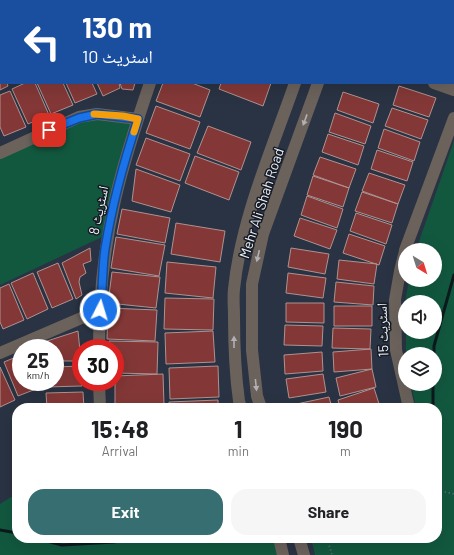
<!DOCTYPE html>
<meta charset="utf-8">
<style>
body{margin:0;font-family:Barlow,"Noto Naskh Arabic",sans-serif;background:#f6f6f6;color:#202124;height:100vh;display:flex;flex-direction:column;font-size:15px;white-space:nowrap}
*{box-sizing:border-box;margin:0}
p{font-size:13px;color:#757577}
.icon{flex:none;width:22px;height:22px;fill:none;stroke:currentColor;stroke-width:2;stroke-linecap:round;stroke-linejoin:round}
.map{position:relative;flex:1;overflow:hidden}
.panel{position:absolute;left:12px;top:403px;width:430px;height:140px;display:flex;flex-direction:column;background:#fff;border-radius:16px;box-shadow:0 4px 16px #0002}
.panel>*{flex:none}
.hud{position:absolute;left:0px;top:0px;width:454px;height:84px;box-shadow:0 4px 16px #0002;background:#1a4fa0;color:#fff;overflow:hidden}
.needle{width:26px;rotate:142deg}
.controls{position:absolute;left:398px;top:243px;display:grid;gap:8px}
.controls a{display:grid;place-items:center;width:44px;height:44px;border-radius:50%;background:#fff;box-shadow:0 4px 16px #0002;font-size:20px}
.speed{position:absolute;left:12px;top:339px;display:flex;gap:8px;font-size:20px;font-weight:700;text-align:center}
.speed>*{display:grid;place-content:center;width:52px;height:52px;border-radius:50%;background:#fff;box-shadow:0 4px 16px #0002;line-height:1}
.speed small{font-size:10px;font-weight:400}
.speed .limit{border:6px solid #d22;background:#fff;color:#111}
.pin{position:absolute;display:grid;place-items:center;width:34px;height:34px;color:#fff;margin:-17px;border-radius:8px;box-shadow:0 2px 6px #0006}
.me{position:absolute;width:44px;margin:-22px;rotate:5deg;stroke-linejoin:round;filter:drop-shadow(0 0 3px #0008)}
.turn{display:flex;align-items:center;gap:14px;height:84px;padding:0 16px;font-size:18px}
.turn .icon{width:52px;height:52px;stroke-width:2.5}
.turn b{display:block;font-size:28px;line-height:34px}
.eta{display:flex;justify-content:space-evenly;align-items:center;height:68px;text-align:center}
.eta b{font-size:24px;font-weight:700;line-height:28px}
.button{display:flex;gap:8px;margin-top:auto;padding:8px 16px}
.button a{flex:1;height:46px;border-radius:16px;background:#366e71;color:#fff;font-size:16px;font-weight:700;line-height:46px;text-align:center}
.button a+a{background:#f6f6f6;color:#202124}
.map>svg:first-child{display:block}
</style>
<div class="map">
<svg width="454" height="555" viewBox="0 0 454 555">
<rect width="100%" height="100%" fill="#2a3343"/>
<path fill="#12583f" d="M0 0H52L1 1 0 24Z
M79 117 138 119 104 236 0 285V154Z
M454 141V555H315L311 538H437V408H416L411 384H435V354H406V332H435V302H405L409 280H435V250H416Z
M11 497H17V538H274L280 555H0V504Z"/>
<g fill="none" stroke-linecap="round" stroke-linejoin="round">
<path stroke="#0c1a1d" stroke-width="3" d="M434 354V346L454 275
M433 408V384
M0 530 17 533
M35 538 62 545 114 542 134 538"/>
</g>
<path fill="#833837" stroke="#ad9290" d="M248 0H286V1Z
M380 0H420L380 1Z
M435 0H454V7L453 1Z
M453 10 454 11V32H453Z
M1 45V63L0 61Z
M0 68 1 83H7L8 86 0 90Z
M25 83H35L49 115 28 124 12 89Z
M37 83H63L73 105 51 114Z
M66 83H92L97 94 75 103Z
M97 83H119L120 88 103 96Z
M120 83H135L133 90 122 89Z
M163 83H192L210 90 200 117 156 101Z
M221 83H271L263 106 219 89Z
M399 86 436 98 429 117 393 105Z
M10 91 26 127 4 136 0 127V95Z
M343 92 379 104 373 123 337 110Z
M156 106 200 122 190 149 146 133Z
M392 108 428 120 421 139 385 126Z
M335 113 371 126 365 144 329 132Z
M208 126 251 142 241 170 197 153Z
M384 129 420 142 414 161 378 148Z
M328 134 364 146 358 165 322 152Z
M146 138 190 154 180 181 136 165Z
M377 150 413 162 407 181 371 169Z
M195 156 239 172 229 200 185 183Z
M320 157 356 169 349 188 313 175Z
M136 169 180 185 171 212 132 201Z
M369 173 405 185 398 204 362 191Z
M313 176 349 188 343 207 307 195Z
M362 192 398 204 392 223 355 211Z
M307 196 343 209 337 228 301 215Z
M122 209 170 218 165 243 117 234Z
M356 213 392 225 386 244 350 231Z
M300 218 337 230 330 249 294 236Z
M176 223 225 231 220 262 171 254Z
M349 234 385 246 379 265 343 253Z
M116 237 165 245 159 276 111 268Z
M90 248 91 261 83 264 86 273 80 277 79 282 82 295 76 299 62 263Z
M291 248 329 254 325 274 288 267Z
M339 260 377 264 374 284 337 279Z
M167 262 216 267 213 298 165 293Z
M58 263 73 299 52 308 37 272Z
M112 272 160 277 156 308 108 303Z
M33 273 48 309 27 319 11 283Z
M288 273 326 278 323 298 286 293Z
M336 282 374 286 373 305 334 302Z
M9 284 24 320 3 329 0 322V288Z
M165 298 214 299 213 330 164 329Z
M286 303H324V323L286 322Z
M334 306H372V326H334Z
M108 308 157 310 155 341 107 339Z
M285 325 323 326 322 346 284 345Z
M333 328 371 329 370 349 332 348Z
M78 331 81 361H55V348H44V342Z
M213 331 215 362 166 364 165 333Z
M109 341 158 342 157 374 115 373V348H109Z
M371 349 372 369 334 372 333 352Z
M322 352 323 371 285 374 284 355Z
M21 355V382H33L36 389 18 396 4 362Z
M81 366V382H82V386L46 387 45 382H55V367Z
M218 366 219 397 170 399 169 368Z
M0 367 15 400 0 407Z
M372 369 376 387 340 396 336 378Z
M163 374 164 405 115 407V376Z
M323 374 326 392 289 398 286 379Z
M374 388 380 407 340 408 338 400Z
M83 392 84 408H47L46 393Z
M329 397 332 408H293L292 405Z
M218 400V408H169V402Z
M165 406V408H116Z"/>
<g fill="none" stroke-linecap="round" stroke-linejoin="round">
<path stroke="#646c7b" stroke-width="2" stroke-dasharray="1 3" stroke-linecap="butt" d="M437 490 454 494
M327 538 332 555"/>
<path stroke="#6b625c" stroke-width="12" d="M208 0 212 1
M64 1 67 0
M179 1 180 0
M325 1V0
M348 1 349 0
M0 26H1
M434 83 454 90
M0 153 79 117 97 114 138 119
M405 250 454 118
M405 251 400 271 395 300 396 350 409 408
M99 348C99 298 104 248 115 200 124 160 137 121 150 83
M0 353 100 310
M99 382 100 408
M241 408 239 401C235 372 234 345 234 316 234 307 233 298 234 289 241 219 272 149 295 83
M261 408 257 396 252 350V284L263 234 318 83
M279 538 283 555
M299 538 304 555"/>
</g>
<defs><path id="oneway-solid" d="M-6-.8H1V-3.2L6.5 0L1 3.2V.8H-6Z"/></defs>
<g fill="#b1b1b4">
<use href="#oneway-solid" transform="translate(305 120) rotate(110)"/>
<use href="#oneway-solid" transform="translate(258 256) rotate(103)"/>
<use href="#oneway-solid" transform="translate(234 342) rotate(-90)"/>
<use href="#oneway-solid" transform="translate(256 385) rotate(84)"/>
</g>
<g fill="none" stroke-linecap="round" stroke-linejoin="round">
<defs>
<path id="route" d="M49 130 79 118 97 114 138 119C124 161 112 205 105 249 102 270 103 290 100 310"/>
</defs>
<use href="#route" stroke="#114b97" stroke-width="10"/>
<use href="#route" stroke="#1a73e8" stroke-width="7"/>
<path stroke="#f59e0b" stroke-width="7" d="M94 114 123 116 138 119 134 132"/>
</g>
<g text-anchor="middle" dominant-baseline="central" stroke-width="3" stroke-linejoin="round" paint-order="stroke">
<g font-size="14" fill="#ebf1fc" stroke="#171b22">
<text transform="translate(261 203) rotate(-72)">Mehr Ali Shah Road</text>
<text transform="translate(98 210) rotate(-78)">اسٹریٹ 8</text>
<text transform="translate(382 330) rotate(-92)">اسٹریٹ 15</text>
</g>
</g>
</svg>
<div class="controls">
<a><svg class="needle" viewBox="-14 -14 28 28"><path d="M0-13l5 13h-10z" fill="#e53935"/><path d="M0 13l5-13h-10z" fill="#757577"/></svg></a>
<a><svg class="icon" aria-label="sound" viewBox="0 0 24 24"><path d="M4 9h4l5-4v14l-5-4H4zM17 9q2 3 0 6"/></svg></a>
<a><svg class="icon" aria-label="layers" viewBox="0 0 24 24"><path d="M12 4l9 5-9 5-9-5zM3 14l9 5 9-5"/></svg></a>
</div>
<div class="speed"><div>25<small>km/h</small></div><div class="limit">30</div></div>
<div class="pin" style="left:49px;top:130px;background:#d93025"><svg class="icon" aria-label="arrive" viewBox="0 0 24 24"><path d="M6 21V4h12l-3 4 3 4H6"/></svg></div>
<svg class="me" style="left:100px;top:310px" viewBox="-20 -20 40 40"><circle r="17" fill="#1a73e8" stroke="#fff" stroke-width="3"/><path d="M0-11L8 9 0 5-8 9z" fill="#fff"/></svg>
<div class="hud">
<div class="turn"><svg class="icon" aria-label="left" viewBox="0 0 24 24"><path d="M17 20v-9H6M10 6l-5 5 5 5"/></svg><div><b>130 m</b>اسٹریٹ 10</div></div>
</div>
<section class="panel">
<div class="eta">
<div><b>15:48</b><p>Arrival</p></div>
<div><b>1</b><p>min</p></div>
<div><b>190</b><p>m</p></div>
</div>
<div class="button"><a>Exit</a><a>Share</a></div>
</section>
</div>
